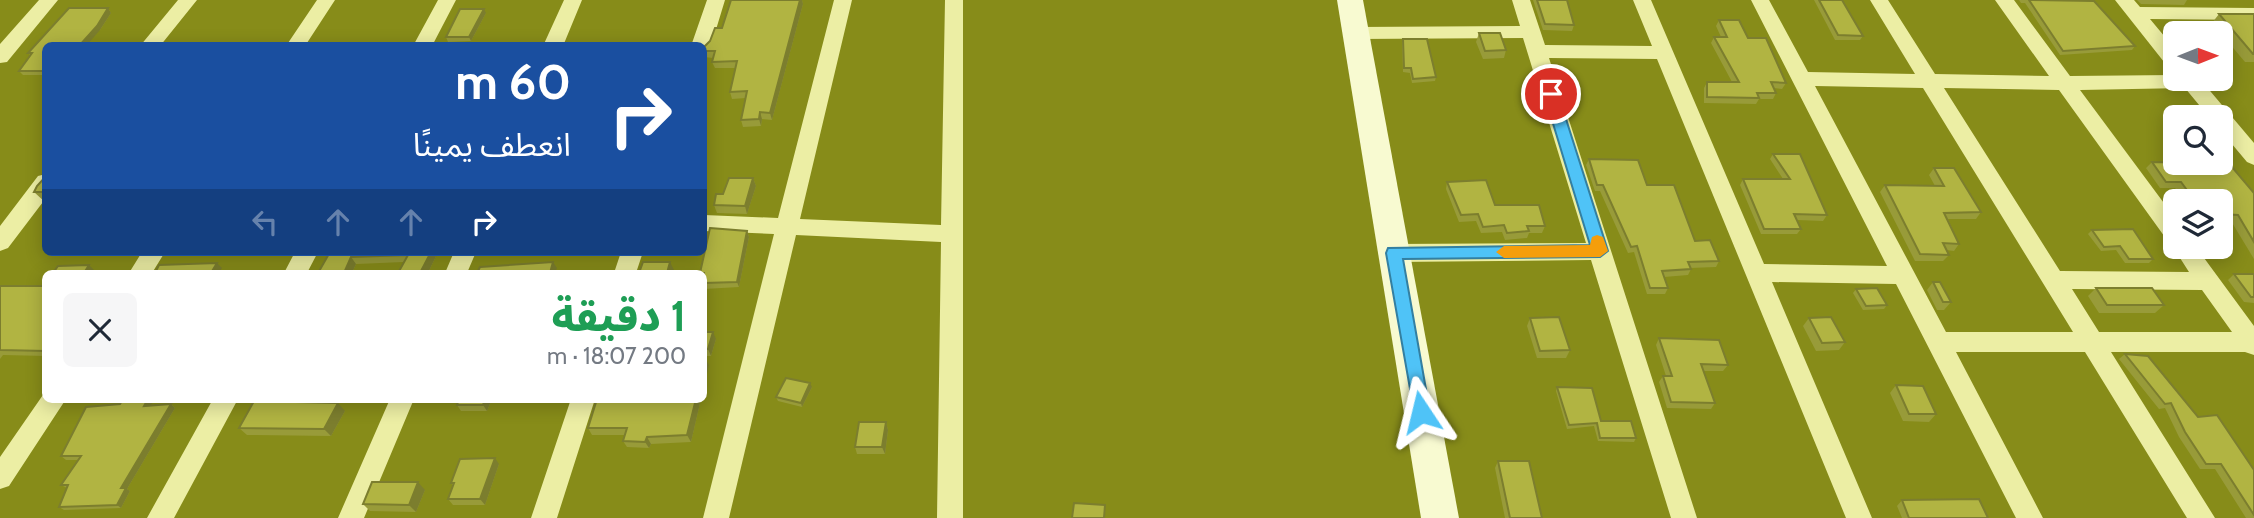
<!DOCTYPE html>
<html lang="ar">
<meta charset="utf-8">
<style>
body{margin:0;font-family:Cabin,"Noto Sans Arabic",sans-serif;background:#f6f6f7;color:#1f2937;direction:rtl;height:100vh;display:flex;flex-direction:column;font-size:26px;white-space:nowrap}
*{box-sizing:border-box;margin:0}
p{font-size:23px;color:#747a83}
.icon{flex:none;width:38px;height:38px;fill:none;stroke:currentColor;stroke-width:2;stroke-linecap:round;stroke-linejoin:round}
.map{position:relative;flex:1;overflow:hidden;direction:ltr}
.sheet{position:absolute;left:42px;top:270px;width:665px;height:133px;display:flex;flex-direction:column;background:#fff;border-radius:10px;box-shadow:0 4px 18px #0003;direction:rtl}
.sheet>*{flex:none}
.hud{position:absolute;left:42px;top:42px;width:665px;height:214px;border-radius:10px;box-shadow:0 4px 18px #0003;direction:rtl;background:#1a4fa0;color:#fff;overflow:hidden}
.needle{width:46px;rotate:89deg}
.buttons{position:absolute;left:2163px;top:21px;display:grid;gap:14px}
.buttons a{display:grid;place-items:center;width:70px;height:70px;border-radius:10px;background:#fff;box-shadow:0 4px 18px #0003;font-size:35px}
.pin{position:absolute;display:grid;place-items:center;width:60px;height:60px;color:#fff;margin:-30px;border:4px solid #fff;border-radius:50%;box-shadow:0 2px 7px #0007}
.me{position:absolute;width:77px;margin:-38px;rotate:350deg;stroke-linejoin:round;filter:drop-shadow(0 0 5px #0008)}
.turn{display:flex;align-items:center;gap:24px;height:147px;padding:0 21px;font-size:32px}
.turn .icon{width:91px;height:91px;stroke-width:2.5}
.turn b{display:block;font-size:49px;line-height:60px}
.lanes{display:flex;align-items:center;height:66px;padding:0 21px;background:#0003;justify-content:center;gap:35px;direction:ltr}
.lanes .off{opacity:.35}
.round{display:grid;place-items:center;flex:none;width:74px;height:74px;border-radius:10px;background:#f6f6f7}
.overview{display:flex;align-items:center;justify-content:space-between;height:119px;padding:0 21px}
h1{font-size:42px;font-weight:800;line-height:52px;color:#1e9e55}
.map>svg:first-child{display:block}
</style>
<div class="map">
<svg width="2254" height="518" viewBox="0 0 2254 518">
<rect width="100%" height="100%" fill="#878c19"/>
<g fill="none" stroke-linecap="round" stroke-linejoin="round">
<path fill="#eceea4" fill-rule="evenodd" d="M39 0H58L7 62 0 63V44Z
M178 0H197L160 46H140Z
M317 0H335L305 46H286Z
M438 0H456L432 46H413Z
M564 0H582L563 46H543Z
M707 0H725L711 46 704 52V46H691Z
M834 0H852L800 219 941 225 945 0H963V518H937L941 242 796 235 729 518H703L774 234 704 231V215L778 218Z
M1512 0H1530L1545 45 1652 46 1633 0H1651L1764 264 1887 266 1751 0H1769L1808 72 1915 74 1870 0H1888L1935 74 2049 76 1995 0H2014L2070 76 2175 75V79H2200L2254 143V165L2247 162 2221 131V117H2209L2185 88 2080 90 2175 218V242L2167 240 2059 90 1944 88 2060 271 2189 272 2173 247 2175 242V247H2196L2254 326V355L2245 352H2111L2215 518H2187L2085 352H1956L2043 518H2016L1896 284 1772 282 1872 518H1846L1657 59 1549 58 1697 518H1671L1591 260 1394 262 1386 259 1383 253 1386 247 1394 244 1586 243 1523 38 1356 39 1349 37 1346 33 1349 29 1356 27 1520 26ZM1815 86 1923 88 2073 332H1946ZM2072 289 2202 290 2232 332H2099Z
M2115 0H2134L2140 7 2254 8V20L2150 19 2175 49V69L2168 67Z
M46 174V198L8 248 0 251V226L38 176Z
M142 252H165L152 273H129Z
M295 252H318L307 273H284Z
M454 252H476L467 273H445Z
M621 252H643L636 273H614Z
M45 392 46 399H66L9 486 0 489V457Z
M213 399H238L174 518H147Z
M390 399H414L364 518H338Z
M571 399H595L557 518H531Z"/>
<path fill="#f8fad1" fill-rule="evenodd" d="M1337 0H1363L1459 518H1421Z"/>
</g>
<path fill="#989b39" d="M731 0H802L803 4 772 120 762 119 761 126 743 127 741 120 746 98 732 99 730 92 736 68H715L712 62 713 58 704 57V47L722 28Z
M1533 0H1567L1574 25 1572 31 1543 30Z
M1814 0H1842L1863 36 1860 40H1835Z
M2019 0H2082L2135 46 2132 50 2060 55 2025 3H2021Z
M2137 0H2187L2184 5 2141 4Z
M108 8 111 13 100 30 46 46V75H23L19 71 30 55 28 53Z
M486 13 471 41 448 42 446 37Z
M2219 14H2254V62H2245L2212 23Z
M1719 20 1748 38 1786 83 1782 89 1774 88 1776 93 1773 99H1759L1756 104 1704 103V88L1707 82H1732L1711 43 1714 37H1721L1716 26Z
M1479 33 1506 50 1504 58 1483 59 1476 42Z
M1403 39 1436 77 1435 81 1412 83 1410 73 1403 72 1402 43Z
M1773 154 1827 215 1823 221 1797 220 1801 229 1797 234H1761L1740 185 1743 179H1783L1770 159Z
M1589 159 1647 185 1695 241 1719 261 1716 267 1690 268 1691 269 1688 275 1664 277 1668 288 1665 294H1647L1634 252 1628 253 1600 191H1595L1586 165Z
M2152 162 2254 193V259L2231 221H2221V201H2185L2175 188H2160L2146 168Z
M1934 168 1981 212 1976 219H1948L1959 244 1954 251 1946 250 1949 255 1943 261H1915L1880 192 1885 185 1935 186 1929 175Z
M46 176V203L34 192Z
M753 178 756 186 747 214 717 213 714 205 723 194Z
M1447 182 1495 205 1545 226 1542 233H1529L1527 238 1505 240 1502 232 1481 233 1476 221 1459 222 1446 189Z
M2092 230 2153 259 2149 263H2125L2116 250 2101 251 2088 234Z
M747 231 749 237 739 287 704 289V273Z
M330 252H438L428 273 404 262 356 264 352 273H318Z
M2234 274H2254V303L2244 302 2228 280Z
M1933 282 1951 302 1944 310H1937L1927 290Z
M46 285V356L3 355 0 359V286H45Z
M2096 288 2164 305 2155 313H2099L2088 296Z
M1856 289 1887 305 1884 309 1863 310 1853 293Z
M1530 318 1570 350 1566 358H1537L1527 326Z
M1809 318 1845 342 1839 350 1816 351 1803 326Z
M704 332 716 339 711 356H704Z
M1659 338 1728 365 1723 371H1703L1715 403 1711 409 1667 408 1659 382 1663 376H1666L1656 345Z
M2125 354 2198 417 2254 470V518H2246L2215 469H2200L2179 437 2165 408 2159 409 2119 359Z
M1896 385 1936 414 1929 422 1903 421 1890 393Z
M812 387 802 407 778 401 776 397Z
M1557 387 1601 421 1636 438 1634 442 1598 441 1594 426 1567 429 1556 391Z
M459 399H492L487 411H461L457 405Z
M701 399 691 442 651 444 649 448 627 447 623 441 625 435H592L588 428Z
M120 404 151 405 171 404 175 408 127 489 130 491 121 508 64 510 59 507 67 488 61 485 79 460H66L61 456Z
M345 411 331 436 247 435 239 428Z
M886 422 888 430 885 454H857L855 447Z
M1498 461 1542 518H1505L1495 468Z
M499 464 485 505H453L448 499 453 486 451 483Z
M425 490 416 512 370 511 363 504Z
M1902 500 1988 518H1902L1897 506Z"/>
<path fill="#7c7e2e" d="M800 0H802L803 4 772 120 770 113Z
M108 8 111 13 100 30 86 46H79Z
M484 9 486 13 471 41 469 37Z
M760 112 762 119 761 126 759 119Z
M753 178 756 186 747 214 745 206Z
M747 231 749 237 739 287 737 282Z
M431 252H438L428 273H420Z
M351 257 356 264 352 273H344Z
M553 262 557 268 555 273H550Z
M670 262 674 270 673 273H667Z
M217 263 222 268 219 273H211Z
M89 265 94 270 92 273H84Z
M713 332 716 339 711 356 708 349Z
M705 358 709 365 704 387V367Z
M810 383 812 387 802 407 801 403Z
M148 399H155L148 409 144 406Z
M485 399H492L487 411 483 405Z
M696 399H701L691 442 687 435Z
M338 403 345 411 331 436 324 429Z
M171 404 175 408 127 489 130 491 121 508 117 505 121 488Z
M886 422 888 430 885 454 882 447Z
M647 437 651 444 649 448 645 442Z
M495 458 499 464 485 505 480 499Z
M418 482 425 490 416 512 409 505Z"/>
<path fill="#b1b442" stroke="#7c7e2e" stroke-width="2" d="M731 0H800L770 113 760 112 759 119 741 120 747 91 730 92 737 61 712 62 715 51H704V47L710 41 715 28H722Z
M1537 0H1567L1574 25 1545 24Z
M1819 0H1842L1863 36 1838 35Z
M2029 0 2094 1 2135 46 2063 51Z
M69 8H108L97 26 79 46H46V71H19L32 53H28Z
M460 9H484L469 37H446Z
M2219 14H2254V54H2253Z
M1719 20H1739L1748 38H1766L1786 83 1771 82 1776 93H1757L1759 98 1707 97V82H1739L1714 37H1727Z
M1479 33H1500L1506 50 1485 51Z
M1403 39H1427L1436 77 1413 79 1411 68H1404Z
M1773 154H1800L1827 215 1794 214 1801 229H1764L1743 179H1790Z
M1589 159 1638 160 1647 185H1674L1695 241 1710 240 1719 261 1688 262 1691 269 1662 271 1668 288H1650L1637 246 1631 247 1603 185H1597Z
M2221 161H2227L2254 193V242L2238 215 2221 214V201H2195L2181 182H2166L2152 162 2221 163Z
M1934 168H1954L1981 212 1944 213 1959 244 1943 243 1949 255 1920 254 1885 185 1944 186Z
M46 176V192H34L37 186Z
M729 178H753L745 206 714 205 716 194H723Z
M1486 180 1495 205H1539L1545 226H1527L1529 231 1507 233 1504 225 1483 227 1478 214 1461 215 1447 182Z
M710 228 747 231 737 282 704 283V273H700Z
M2133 229 2153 259H2129L2120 246 2104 247 2092 230Z
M330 252H431L420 273H398L408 255 351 257 344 273H318Z
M553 262 550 273H477L480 267Z
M643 262H670L667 273H639Z
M217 263 211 273 241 272 240 273H155L159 265Z
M89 265 84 273H53L58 266Z
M2234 274H2254V297H2251Z
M1933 282H1940L1951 302H1943Z
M46 285V351L0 350V286H45Z
M1877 288 1887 305 1866 306 1856 289Z
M2096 288H2152L2164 305H2107Z
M1559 317 1570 350 1540 351 1530 318Z
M1831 317 1845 342 1822 343 1809 318Z
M704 332H713L708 349H704Z
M1659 338 1719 340 1728 365 1701 364 1715 403 1671 402 1663 376H1672Z
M2125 354 2148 356 2198 417 2217 415 2254 470V515L2221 464H2206L2185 432 2171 403 2165 404Z
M786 378 810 383 801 403 776 397Z
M1896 385 1923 386 1936 414H1909Z
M1557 387 1592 388 1601 421H1631L1636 438H1600L1597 423 1569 425Z
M123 399H148L144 406 171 404 121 488H126L117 505 59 507 68 485H61L81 456H61L86 407 120 404Z
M459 399H485L483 405H457Z
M597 399H696L687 435 647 437 645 442 623 441 627 428H588Z
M254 401 338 403 324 429 239 428Z
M859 422H886L882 447H855Z
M495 458 480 499H448L454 483H451L460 459Z
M1498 461H1529L1542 518H1510Z
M372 482H418L409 505 363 504Z
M1979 499 1988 518H1909L1902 500Z
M1074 503 1105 505 1104 518H1072Z"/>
<path fill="#4fc3f7" stroke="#337fa1" stroke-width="2" d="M1551 90 1558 94 1608 251 1600 257 1403 259 1430 412 1428 417 1421 419 1415 417 1386 253 1388 248 1590 245 1544 94Z"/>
<path fill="#f59e0b" d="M1597 235 1603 237 1608 251 1600 257 1504 258 1496 252 1504 246 1590 245 1592 237Z"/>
</svg>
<div class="buttons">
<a><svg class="needle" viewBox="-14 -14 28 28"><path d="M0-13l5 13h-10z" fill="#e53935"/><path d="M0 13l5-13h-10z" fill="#747a83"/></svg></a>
<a><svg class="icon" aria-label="search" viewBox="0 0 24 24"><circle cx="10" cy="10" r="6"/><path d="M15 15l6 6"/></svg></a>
<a><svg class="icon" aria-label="layers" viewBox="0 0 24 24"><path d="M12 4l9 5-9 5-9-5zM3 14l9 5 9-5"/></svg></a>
</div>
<div class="pin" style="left:1551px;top:94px;background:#d93025"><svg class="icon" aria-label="arrive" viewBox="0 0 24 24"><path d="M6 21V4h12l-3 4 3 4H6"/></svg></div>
<svg class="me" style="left:1421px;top:412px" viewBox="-20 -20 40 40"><path d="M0-17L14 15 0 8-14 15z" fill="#4fc3f7" stroke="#fff" stroke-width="4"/></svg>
<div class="hud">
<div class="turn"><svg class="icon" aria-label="right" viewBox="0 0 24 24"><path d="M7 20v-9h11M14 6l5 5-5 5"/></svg><div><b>60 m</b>انعطف يمينًا</div></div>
<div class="lanes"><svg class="icon off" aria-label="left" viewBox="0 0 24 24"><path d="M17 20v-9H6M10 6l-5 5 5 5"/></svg><svg class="icon off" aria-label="ahead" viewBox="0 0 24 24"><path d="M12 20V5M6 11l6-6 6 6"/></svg><svg class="icon off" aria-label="ahead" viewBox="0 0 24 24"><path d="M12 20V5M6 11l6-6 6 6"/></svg><svg class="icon" aria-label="right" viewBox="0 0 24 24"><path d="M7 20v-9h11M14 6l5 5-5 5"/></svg></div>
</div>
<section class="sheet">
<div class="overview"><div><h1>1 دقيقة</h1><p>200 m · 18:07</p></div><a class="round"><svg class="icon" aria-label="close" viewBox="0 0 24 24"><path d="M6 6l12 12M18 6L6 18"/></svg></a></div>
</section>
</div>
